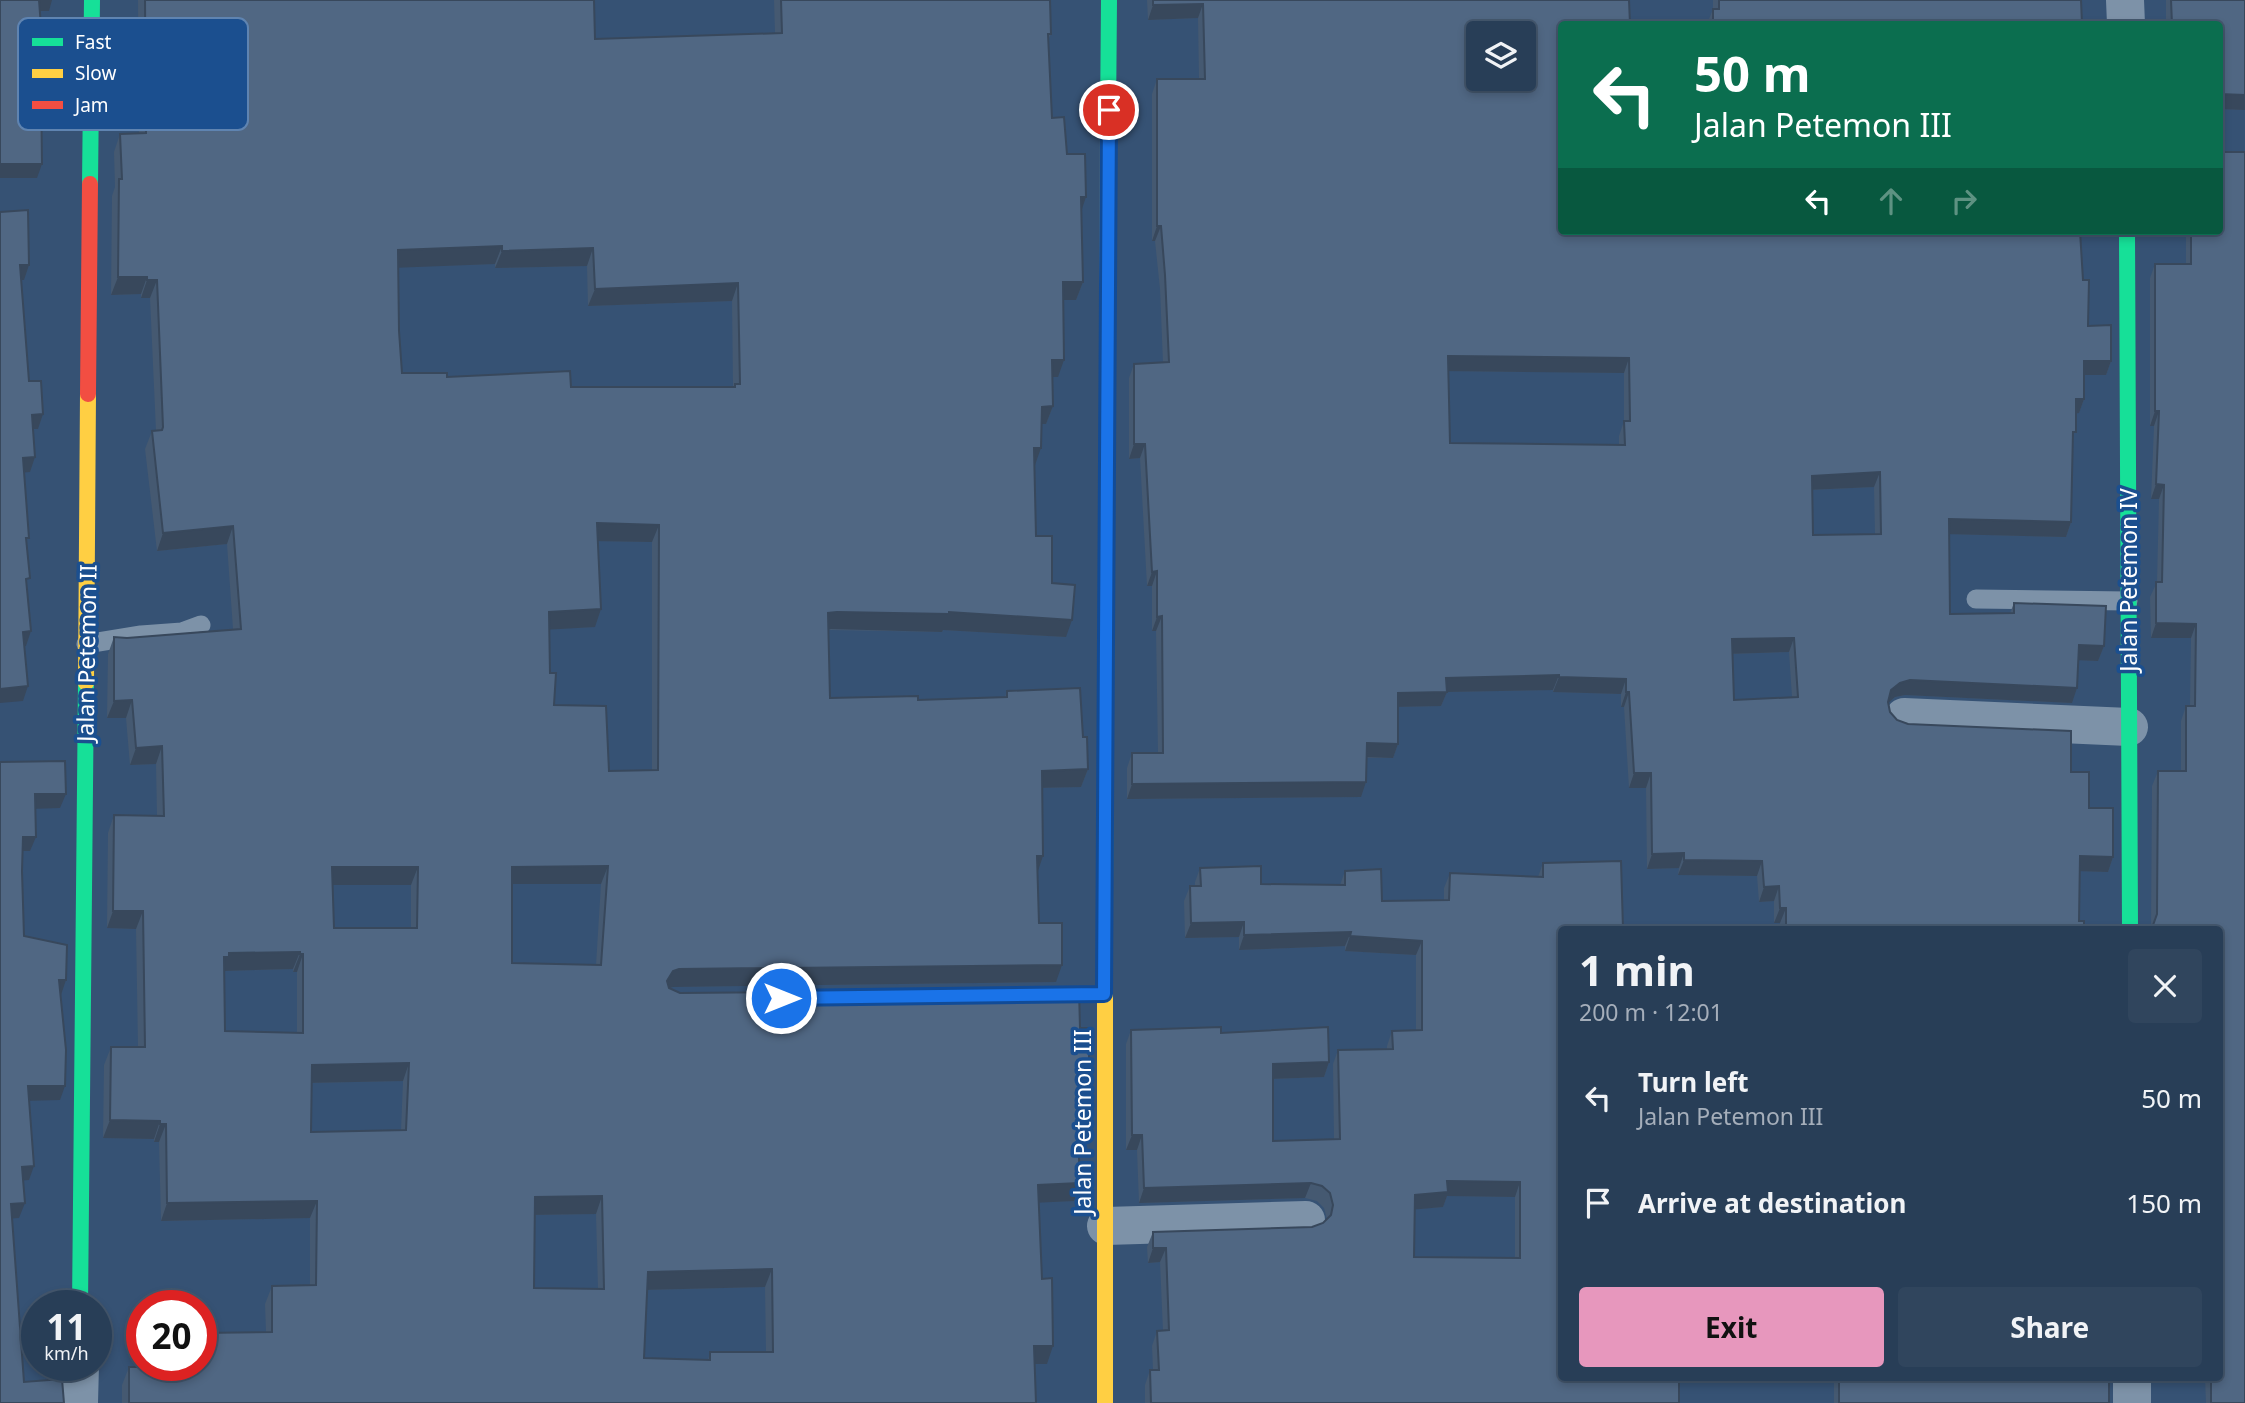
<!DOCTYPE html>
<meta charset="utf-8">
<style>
body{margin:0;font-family:"Noto Sans",sans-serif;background:#30455d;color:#f1f3f6;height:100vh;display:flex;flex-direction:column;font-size:26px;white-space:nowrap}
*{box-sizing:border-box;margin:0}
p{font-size:23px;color:#a5aeba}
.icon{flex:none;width:38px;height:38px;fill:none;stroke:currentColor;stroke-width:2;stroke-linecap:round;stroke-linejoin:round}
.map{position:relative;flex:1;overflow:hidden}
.side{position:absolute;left:1558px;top:926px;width:665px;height:455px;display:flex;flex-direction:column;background:#283e57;border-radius:7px;box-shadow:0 4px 10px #0003,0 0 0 2px #44576d}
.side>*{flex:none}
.guide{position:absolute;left:1558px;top:21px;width:665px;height:214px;border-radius:7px;box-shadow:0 4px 10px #0003,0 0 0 2px #44576d;background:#0b6e4f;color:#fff;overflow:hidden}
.tools{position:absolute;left:1466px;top:21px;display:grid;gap:14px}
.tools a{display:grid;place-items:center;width:70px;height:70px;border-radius:7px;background:#283e57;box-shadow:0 4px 10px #0003,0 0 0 2px #44576d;font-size:35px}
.speed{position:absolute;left:21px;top:1290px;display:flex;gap:14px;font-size:35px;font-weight:700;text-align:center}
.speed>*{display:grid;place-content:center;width:91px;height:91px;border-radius:50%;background:#283e57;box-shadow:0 4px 10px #0003,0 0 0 2px #44576d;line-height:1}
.speed small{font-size:18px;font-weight:400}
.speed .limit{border:10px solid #d22;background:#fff;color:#111}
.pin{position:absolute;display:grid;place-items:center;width:60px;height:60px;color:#fff;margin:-30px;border:4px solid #fff;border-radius:50%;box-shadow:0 2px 7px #0007}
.me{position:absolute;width:77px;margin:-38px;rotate:90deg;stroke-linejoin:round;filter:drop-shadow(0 0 5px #0008)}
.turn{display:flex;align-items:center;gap:24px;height:147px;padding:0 21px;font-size:32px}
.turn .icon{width:91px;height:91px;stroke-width:2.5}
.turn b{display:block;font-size:49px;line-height:60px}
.lanes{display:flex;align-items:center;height:66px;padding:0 21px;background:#0003;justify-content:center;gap:35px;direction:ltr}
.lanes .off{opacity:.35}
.round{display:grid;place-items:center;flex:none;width:74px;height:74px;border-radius:7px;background:#30455d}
.head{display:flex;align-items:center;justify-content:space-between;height:119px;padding:0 21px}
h1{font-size:42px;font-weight:700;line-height:52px}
.cta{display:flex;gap:14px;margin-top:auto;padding:14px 21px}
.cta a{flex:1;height:80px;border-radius:7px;background:#e797bd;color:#111;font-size:28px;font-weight:700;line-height:80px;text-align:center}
.cta a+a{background:#30455d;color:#f1f3f6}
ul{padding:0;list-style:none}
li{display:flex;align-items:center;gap:21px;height:105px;padding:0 21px}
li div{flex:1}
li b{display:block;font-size:26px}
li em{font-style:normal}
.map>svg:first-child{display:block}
</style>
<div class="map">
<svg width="2245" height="1403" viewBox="0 0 2245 1403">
<rect width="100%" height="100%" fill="#365274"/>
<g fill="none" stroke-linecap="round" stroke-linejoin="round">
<path stroke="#7d92a8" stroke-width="19" d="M1976 599 2128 601
M86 644 141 635 182 632 201 625"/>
<path stroke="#7d92a8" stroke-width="38" d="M2125 0 2126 24
M1904 717 2129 727
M1106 1226 1306 1220
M2132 1377V1403
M79 1403 80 1365"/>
<path stroke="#16e098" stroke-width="16" d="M1108 122 1109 0
M90 184 92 0
M2127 231 2130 929
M1105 885 1107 483
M80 1306 86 683"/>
<path stroke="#ffcf43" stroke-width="16" d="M1107 483 1108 122
M86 683 88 394
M1105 885V1403"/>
<path stroke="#f24e42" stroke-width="16" d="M88 394 90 184"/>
</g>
<path fill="#455971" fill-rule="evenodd" d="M138 0H594L595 39 775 33 774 0H1050L1051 34 1048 40 1052 118 1067 154 1082 210 1083 282 1076 300H1063L1058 377H1052L1053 406 1046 424H1042L1035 465 1036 536 1052 583 1066 637 943 630 942 632 828 630 830 698 918 700 1005 697 1007 691 1083 737 1088 769 1081 787 1042 788 1038 872 1039 923 1056 982 673 987 669 988 680 993 1083 1151H1079L1074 1201 1039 1202 1042 1279 1047 1364H1035L1036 1403H122V1385L129 1367H147V1365H201L266 1332 265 1304 272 1286 310 1285V1218L161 1221 159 1142H154V1139L103 1138 104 1065 111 1047H138L136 929 107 928 108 833 114 815 157 816 156 764 130 765 126 718H107L108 654 114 637 127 638 233 629 227 544 157 551 145 449 152 431H156L150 298H141V294L111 295 112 196 115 187 114 152 120 134 139 133ZM495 264V268L587 266 588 306 732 301 733 387H571L402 373 399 331 398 267ZM598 541 652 542V770L609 771 554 705 550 673 549 629 595 627ZM512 884H601L596 965 512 963ZM333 885H411V928H334ZM293 969V972H297V1033L225 1031 224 971ZM403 1081 401 1130 311 1132V1083ZM596 1214 598 1289 534 1288 535 1215ZM765 1287 766 1352H710L708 1360 644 1358 647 1290Z
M1147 0H1629L1561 231 2083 280 2088 326 2111 361 2106 375H2084V399L2079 413H2076L2072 443 2071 522 2066 537 1949 534 1950 614 2010 613 2014 603 2104 646 2098 661 2079 660 2072 703 1905 695 1895 697 1888 703 1890 712 1897 720 2071 772 2113 857 2108 872 2080 871 2079 921 2084 929H1780V923H1774V901L1759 902 1757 876 1678 875 1679 868 1647 869 1646 788H1629L1624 707H1621V694L1553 692V690L1447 692 1441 706 1398 707V744L1393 758H1366L1361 797 1127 799V768L1132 753H1158L1156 631H1152V586H1147L1140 458 1129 459V378L1134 364 1163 363 1160 289 1155 241H1152V94L1157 79H1199L1198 18 1148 20ZM1448 371 1624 373V421L1619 436V444L1450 443ZM1874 487 1875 534 1813 535 1812 490ZM1789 652 1792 697 1734 700 1733 654Z
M1713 0H2081L2082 24H1707L1713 9Z
M2166 0H2245V110L2219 109V24H2166Z
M2186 231H2219L2245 1403H2206L2205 1377H2219V929H2151L2152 786 2158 771H2181V721L2186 706H2190L2191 638H2151L2150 597 2157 582 2159 499H2151L2154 426H2150V278L2155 264H2186Z
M1543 863 1561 1377H2109V1403H1834V1380L1725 1382 1679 1380V1403H1145V1385L1150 1370H1153L1152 1346 1157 1331H1163L1160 1262 1148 1263 1147 1247 1153 1232 1312 1227 1323 1223 1327 1219 1324 1208 1317 1201 1305 1198 1139 1203 1137 1150H1126V1044L1131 1030 1221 1033 1329 1062 1324 1077 1273 1079V1141L1334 1139 1333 1064 1338 1050 1387 1049V1046L1392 1031 1416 1030V955L1345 951V946L1239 950V937L1185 938 1184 901 1190 886H1195V882L1200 868 1261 884 1340 885 1345 871 1382 901H1444V888L1450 873 1538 877ZM1447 1196 1515 1197V1258L1414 1257 1415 1209 1443 1207Z"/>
<path fill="#38485c" d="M38 0H52L49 11H34Z
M1203 4 1198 18 1148 20 1153 5Z
M41 83 62 86 57 100 36 98Z
M2219 94 2245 95V110L2219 109Z
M0 164H42L37 178H0Z
M1081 197H1086L1080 215Z
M1157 226H1161L1155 241H1152Z
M502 246 495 264 391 268 398 250Z
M593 248 587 266 495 268 502 251Z
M20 265H29L24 280H15Z
M118 277H147L141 294 111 295Z
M147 280H157L150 298H141Z
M1063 282H1083L1076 300H1057Z
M738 283 732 301 588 306 595 289Z
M1448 356 1629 358 1624 373 1442 371Z
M1052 360H1064L1058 377H1045Z
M2084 361H2111L2106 375H2078Z
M2076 399H2084L2079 413 2071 414Z
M1053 406 1046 424H1035L1042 407Z
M2155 411H2159L2154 426H2150Z
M43 414 38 429H27L32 415Z
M1134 444H1145L1140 458 1129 459Z
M1034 448H1041L1035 465Z
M35 457 30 472 18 473 23 458Z
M1880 472 1874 487 1807 490 1812 476Z
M2156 484 2164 485 2159 499H2151Z
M1949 519 2071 522 2066 537 1944 534Z
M597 523 659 525 652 542 590 541Z
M233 526 227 544 157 551 163 533Z
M1157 571 1152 586H1147L1152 572Z
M601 609 595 627 542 630 549 612Z
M837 612H949L1072 620 1066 637 943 630 942 632 831 629 821 631 828 613Z
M1162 616 1156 631H1152L1157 617Z
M2156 623 2196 624 2191 638H2151Z
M31 631 26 646 17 647 23 632Z
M1794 638 1789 652 1727 654 1732 639Z
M2079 645 2104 646 2098 661 2074 660Z
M1559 675 1553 690 1447 692 1441 706 1393 707 1398 693 1446 678Z
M1559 677 1626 679 1621 694 1553 692Z
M1910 680 2077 688 2072 703 1905 695 1895 697 1886 705 1891 690 1900 683Z
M28 686 23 701 0 703V689Z
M1626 692H1629L1624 707H1621Z
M132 700 126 718H107L114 701Z
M1367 743 1398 744 1393 758 1361 757Z
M162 746 156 764 130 765 136 748Z
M1088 769 1081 787 1035 788 1042 771Z
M1634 773H1651L1646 788H1629Z
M1366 782 1361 797 1127 799 1132 784Z
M35 794H66L60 808 30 809Z
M23 837H36L30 851H18Z
M1684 853 1679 868 1647 869 1652 854Z
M1037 856H1043L1037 874Z
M2080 856 2113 857 2108 872 2075 871Z
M1684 860 1762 861 1757 876 1678 875Z
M608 866 601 884H505L512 867Z
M332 867H418L411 885H326Z
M1779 886 1774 901 1759 902 1764 887Z
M1780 908H1786L1780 923H1774Z
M113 911H143L136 929 107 928Z
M1244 922 1239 937 1185 938 1191 923Z
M1351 932 1345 946 1239 950 1244 935Z
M1350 936 1422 941 1416 955 1345 951Z
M300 952 293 969 223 971 224 957 229 953Z
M300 954H303L297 972H293Z
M1062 965 1056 982 673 987 666 989 667 981 673 971 679 969Z
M59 980H66L61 995Z
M1329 1062 1324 1077 1268 1079 1273 1064Z
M409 1063 403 1081 305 1083 312 1065Z
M28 1086H65L60 1100 23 1101Z
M110 1120 160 1121 154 1139 103 1138Z
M160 1124H166L159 1142H154Z
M1089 1133 1083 1151H1072L1078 1134Z
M1132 1135H1142L1137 1150H1126Z
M34 1166 29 1180 17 1181 22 1167Z
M1447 1181 1520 1182 1515 1197 1447 1196 1443 1207 1409 1210 1415 1195Z
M1080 1183 1074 1201 1032 1203 1038 1185Z
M1311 1183 1305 1198 1139 1203 1144 1188Z
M602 1196 596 1214 528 1215 535 1197Z
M317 1201 310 1218 161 1221 167 1203Z
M25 1203 19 1218 5 1219 11 1204Z
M1153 1248H1166L1160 1262 1148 1263Z
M772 1269 765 1287 642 1290 648 1272Z
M1034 1346H1053L1047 1364H1028Z
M1674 1377H1835L1834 1380 1725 1382 1674 1379Z"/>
<path fill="#506783" stroke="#38485c" stroke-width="2" fill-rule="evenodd" d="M0 0H39L43 53 66 56 62 86 41 83 42 164H0Z
M145 0H594L595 39 782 33 781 0H1050L1051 34H1048L1052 118 1064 117 1067 154H1085L1086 197H1081L1083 282H1063L1064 360H1052L1053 406 1042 407 1041 448H1034L1036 536H1052V583L1075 585 1072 620 949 612V614L837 612 828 613 830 698 918 696V700L1007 697V691L1080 688 1083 737H1087L1088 769 1042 771 1043 856H1037L1039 923H1062V965L679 969 673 971 667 981 669 988 680 993 1079 989 1080 1028H1089V1133L1078 1134 1080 1183 1038 1185 1042 1279 1052 1278 1053 1346H1034L1036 1403H129V1367H154V1365H201V1333L272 1332V1286L316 1285 317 1201 167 1203 166 1124H160V1121L110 1120 111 1047H145L143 911H113L114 815 164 816 162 746 136 748 132 700 114 701V637L127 638 241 629 233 526 163 533 152 431 162 430 163 427 157 280H147V277H118L119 179H122L120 134 146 133ZM502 246V251L593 248 595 289 738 283 740 384H735V387H571L570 371 447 377V373H402L399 331 398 250ZM597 523 659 525 658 770 609 771 606 706 554 705 556 673H550L549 612 601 609ZM608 866 601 965 512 963V867ZM332 867H418L417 928H334ZM300 952V954H303V1033L225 1031 224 957H229V953ZM409 1063 406 1130 311 1132 312 1065ZM602 1196 604 1289 534 1288 535 1197ZM772 1269 773 1352H710V1360L644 1358 648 1272Z
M1153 0H1629L1630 24H1561V231H2080L2083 280H2089L2088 326 2111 325V361H2084V399H2076V432H2073L2071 522 1949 519 1950 614 2014 613V603L2106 606 2104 646 2079 645 2077 688 1910 680 1900 683 1891 690 1888 702 1890 712 1897 720 1908 724 2071 731V772H2089V808H2113V857L2080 856 2079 921H2084V929H1786V908H1780L1779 886 1764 887 1762 861 1684 860V853L1652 854 1651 773H1634L1629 692H1626V679L1559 677V675L1446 678 1447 692 1398 693V744L1367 743 1366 782 1132 784V753H1163L1162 616 1157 617V571L1152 572 1145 444H1134V364L1169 362 1165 275 1161 226H1157V79H1205L1203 4 1153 5ZM1479 33H1524V79H1479ZM1448 356 1629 358 1630 421H1624L1625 445 1450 443ZM1880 472 1881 534 1813 535 1812 476ZM1794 638 1798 697 1734 700 1732 639Z
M1719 0H2081L2082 24H1713V9H1719Z
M2171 0H2245V95L2219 94V24H2172Z
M2219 152H2245V1403H2211V1377H2219V929H2152V928L2157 914 2158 771H2186V706H2195L2196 624 2156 623V582H2162L2164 485 2156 484 2159 411H2155V264H2191V231H2219Z
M28 210 29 265H20L29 381H41L43 414 32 415 35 457 23 458 29 538H26L30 578 26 579 31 631 23 632 28 686 0 689V212Z
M65 761 66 794H35L36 837H23L22 871 24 936 67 945 66 980H59L66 1050 65 1086H28L34 1166 22 1167 25 1203 11 1204 24 1382 62 1379 64 1403H0V762Z
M1621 861 1623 929H1561V1377H1679V1403H1151L1150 1370H1159L1157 1331 1169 1330 1166 1248H1153V1232L1312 1227 1323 1223 1331 1215 1333 1205 1330 1193 1322 1186 1311 1183 1144 1188 1142 1135H1132L1131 1030 1221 1027V1033L1328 1027 1329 1062 1273 1064V1141L1340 1139 1338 1050 1393 1049 1392 1031 1422 1030V941L1350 936 1351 932 1244 935V922L1191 923 1190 886H1201L1200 868 1261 866V884L1345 885V871L1381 869 1382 901 1449 900 1450 873 1543 877V863ZM1447 1181 1520 1182V1258L1414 1257 1415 1195 1448 1192Z
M1839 1377H2109V1403H1839Z"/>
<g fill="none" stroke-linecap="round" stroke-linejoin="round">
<defs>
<path id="route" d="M781 998 1104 994 1109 110"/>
</defs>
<use href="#route" stroke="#114b97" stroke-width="18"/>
<use href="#route" stroke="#1a73e8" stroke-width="12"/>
</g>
<g text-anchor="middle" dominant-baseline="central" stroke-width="7" stroke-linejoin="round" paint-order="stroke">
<g font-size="23" fill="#fff" stroke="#1b4f8f">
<text transform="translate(2128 580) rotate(-90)">Jalan Petemon IV</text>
<text transform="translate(86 653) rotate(-89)">Jalan Petemon II</text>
<text transform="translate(1082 1122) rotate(-90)">Jalan Petemon III</text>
</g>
</g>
<rect x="18" y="18" width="230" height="112" rx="10" fill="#1b4f8f" stroke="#5f84b1" stroke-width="2"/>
<rect x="32" y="38" width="31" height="8" fill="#16e098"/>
<rect x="32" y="69" width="31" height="9" fill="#ffcf43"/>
<rect x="32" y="101" width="31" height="8" fill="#f24e42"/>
<g font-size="19" fill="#fff">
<text x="75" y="49">Fast</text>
<text x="75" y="80">Slow</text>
<text x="75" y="112">Jam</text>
</g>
</svg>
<div class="tools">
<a><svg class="icon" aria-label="layers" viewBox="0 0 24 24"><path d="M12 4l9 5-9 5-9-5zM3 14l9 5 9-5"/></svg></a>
</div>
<div class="speed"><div>11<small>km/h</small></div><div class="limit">20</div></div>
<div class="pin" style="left:1109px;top:110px;background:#d93025"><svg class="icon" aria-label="arrive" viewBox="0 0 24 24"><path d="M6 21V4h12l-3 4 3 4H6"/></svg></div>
<svg class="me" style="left:781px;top:998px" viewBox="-20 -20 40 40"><circle r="17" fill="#1a73e8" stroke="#fff" stroke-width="3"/><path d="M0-11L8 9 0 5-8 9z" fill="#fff"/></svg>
<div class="guide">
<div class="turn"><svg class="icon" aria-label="left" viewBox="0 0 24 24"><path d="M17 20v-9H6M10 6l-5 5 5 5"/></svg><div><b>50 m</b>Jalan Petemon III</div></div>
<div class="lanes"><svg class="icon" aria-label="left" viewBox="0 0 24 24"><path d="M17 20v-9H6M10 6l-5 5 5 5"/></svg><svg class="icon off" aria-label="ahead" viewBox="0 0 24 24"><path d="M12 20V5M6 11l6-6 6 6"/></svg><svg class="icon off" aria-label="right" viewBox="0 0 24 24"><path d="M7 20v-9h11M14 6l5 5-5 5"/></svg></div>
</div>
<section class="side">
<div class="head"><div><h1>1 min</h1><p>200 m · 12:01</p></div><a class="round"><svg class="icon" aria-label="close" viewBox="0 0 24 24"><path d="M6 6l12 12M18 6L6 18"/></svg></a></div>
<ul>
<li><svg class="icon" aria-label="left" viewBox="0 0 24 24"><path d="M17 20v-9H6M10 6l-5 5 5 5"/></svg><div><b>Turn left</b><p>Jalan Petemon III</p></div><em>50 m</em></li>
<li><svg class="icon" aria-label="arrive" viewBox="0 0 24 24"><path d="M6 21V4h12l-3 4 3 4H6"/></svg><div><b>Arrive at destination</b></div><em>150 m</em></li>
</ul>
<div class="cta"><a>Exit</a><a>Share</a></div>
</section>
</div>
